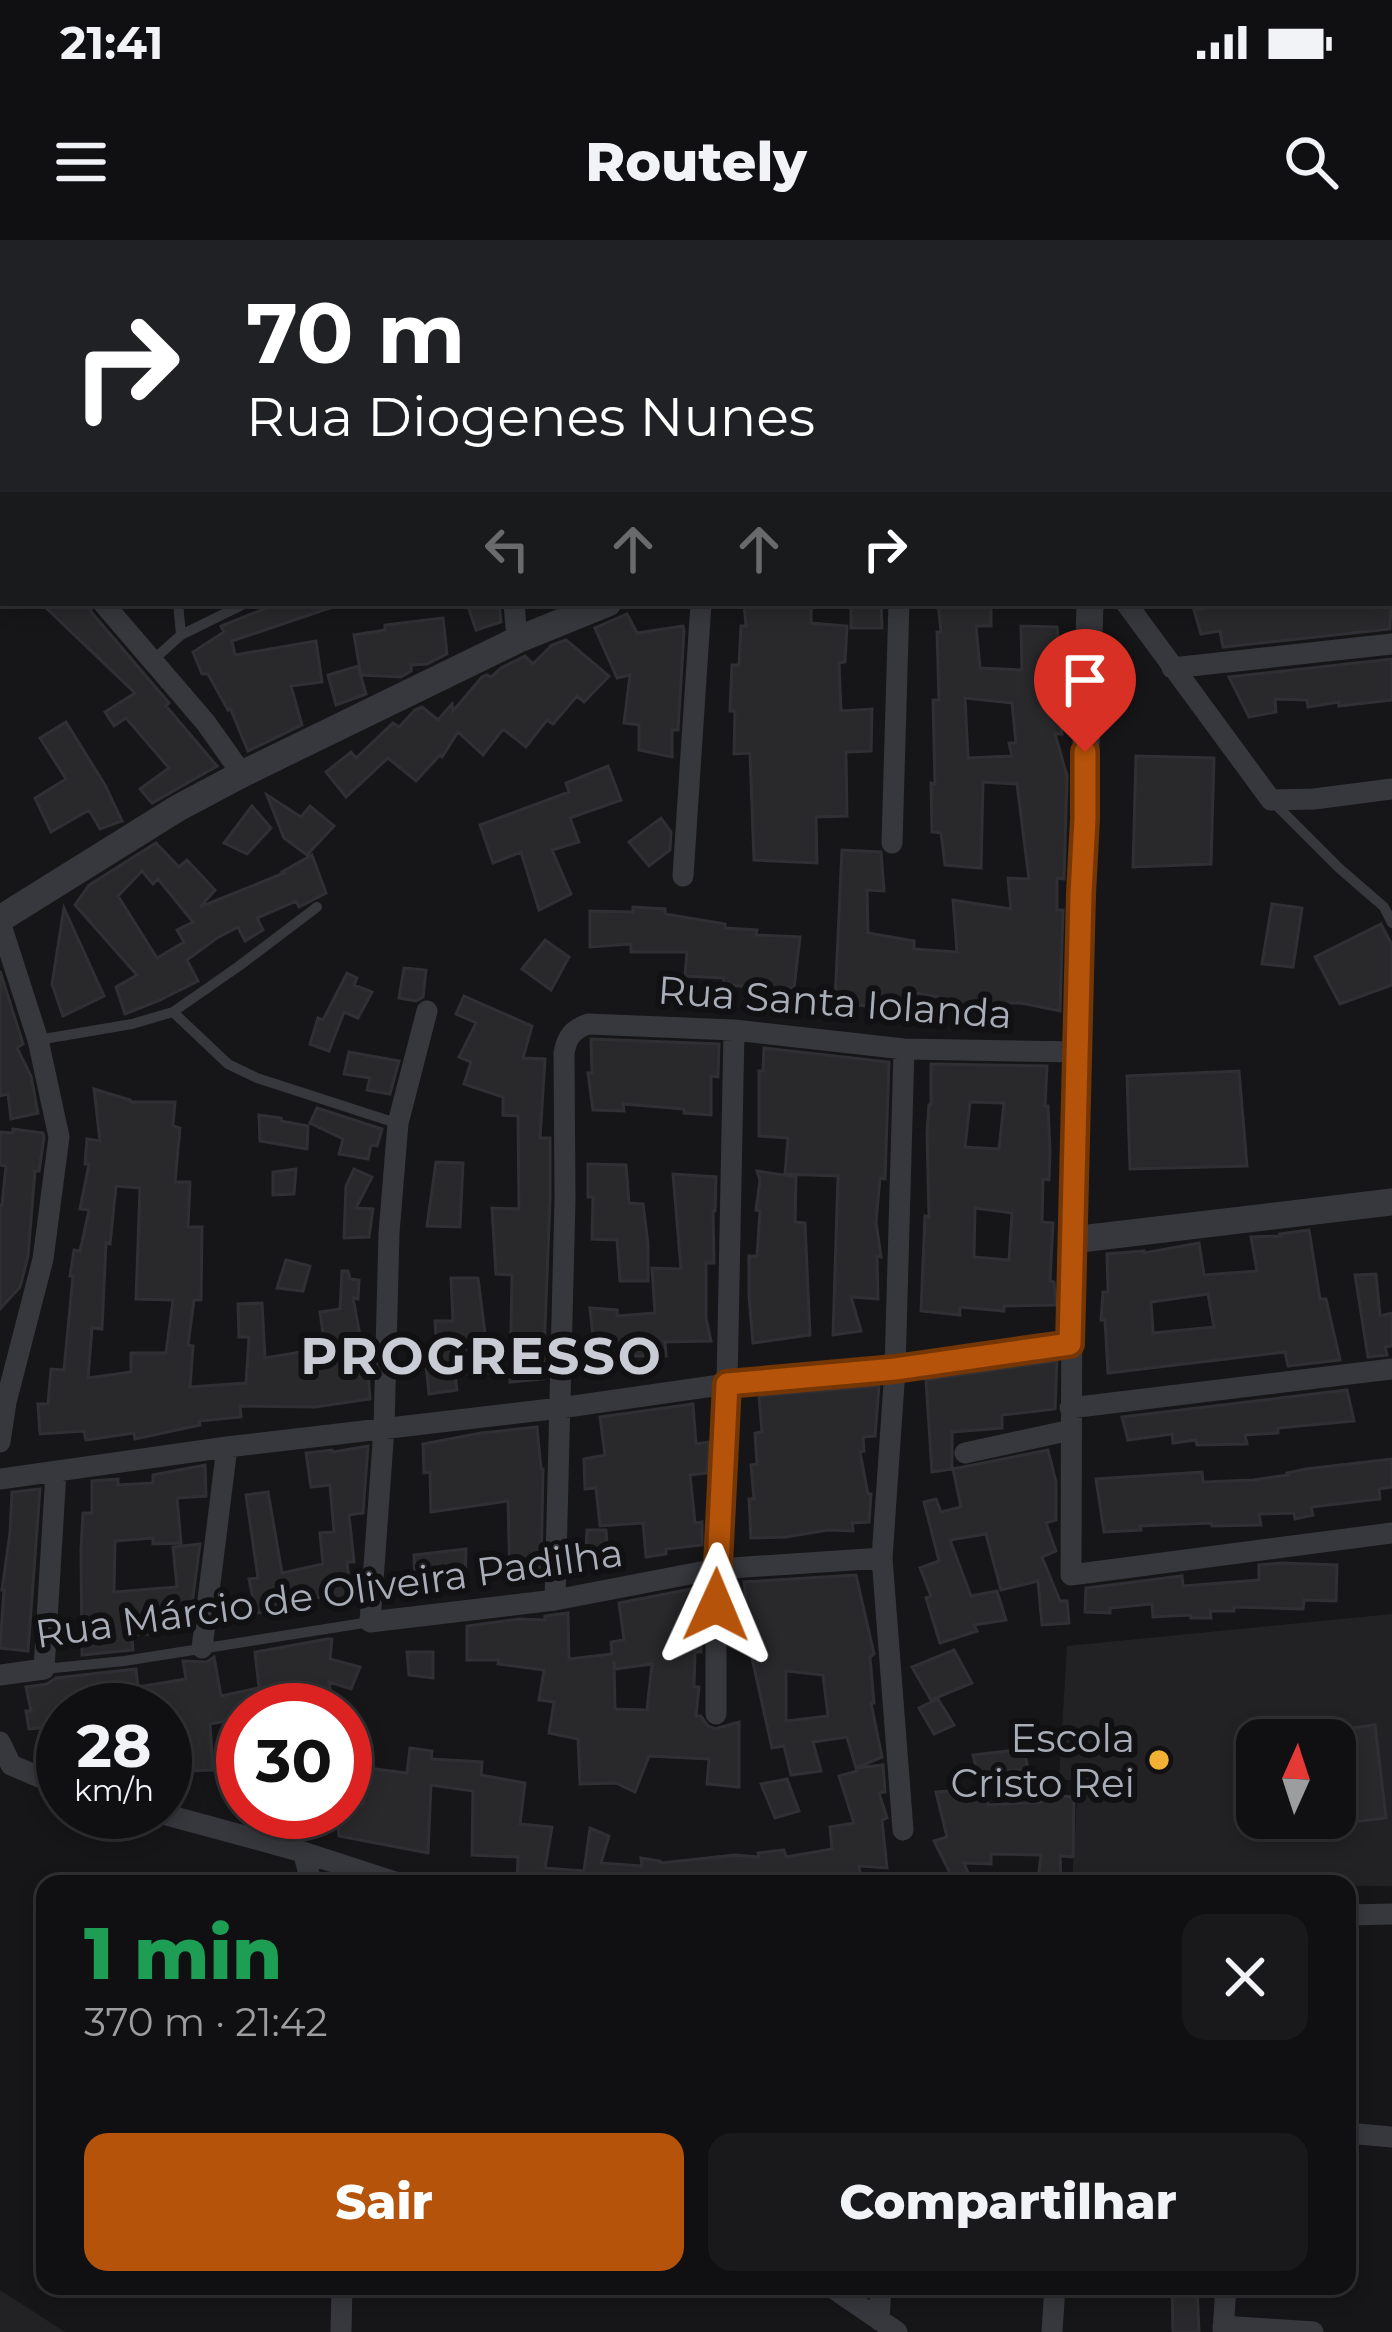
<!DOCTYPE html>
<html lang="pt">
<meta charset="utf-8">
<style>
body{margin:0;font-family:Montserrat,sans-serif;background:#19191b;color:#f1f3f6;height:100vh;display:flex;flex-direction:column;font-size:45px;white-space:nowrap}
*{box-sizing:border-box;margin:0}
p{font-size:39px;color:#9c9d9f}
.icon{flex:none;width:66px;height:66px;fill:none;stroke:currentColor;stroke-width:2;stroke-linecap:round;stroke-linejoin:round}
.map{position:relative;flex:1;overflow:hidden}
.drawer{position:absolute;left:36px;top:1635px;width:1320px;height:420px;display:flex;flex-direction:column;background:#101012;border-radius:24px;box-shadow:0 6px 18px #0003,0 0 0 3px #303032}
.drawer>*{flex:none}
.top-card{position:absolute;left:0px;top:0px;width:1392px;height:366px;box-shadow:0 6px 18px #0003,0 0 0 3px #303032;background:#202124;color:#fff;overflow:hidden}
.needle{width:78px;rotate:3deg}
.buttons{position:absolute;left:1236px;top:1479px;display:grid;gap:24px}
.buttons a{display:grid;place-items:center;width:120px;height:120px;border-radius:24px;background:#101012;box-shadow:0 6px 18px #0003,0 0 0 3px #303032;font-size:60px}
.speed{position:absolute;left:36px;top:1443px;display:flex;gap:24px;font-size:60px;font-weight:700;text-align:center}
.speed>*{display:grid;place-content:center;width:156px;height:156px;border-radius:50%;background:#101012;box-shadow:0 6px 18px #0003,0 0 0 3px #303032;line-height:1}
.speed small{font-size:30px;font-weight:400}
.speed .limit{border:18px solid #d22;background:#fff;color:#111}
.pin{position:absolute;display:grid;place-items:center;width:102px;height:102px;color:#fff;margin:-123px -51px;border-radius:50% 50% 50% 0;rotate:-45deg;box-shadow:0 0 12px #0007}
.pin .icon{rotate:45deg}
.me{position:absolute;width:132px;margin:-66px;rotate:1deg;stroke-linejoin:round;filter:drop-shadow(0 0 9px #0008)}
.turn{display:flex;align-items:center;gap:42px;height:252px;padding:0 48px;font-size:54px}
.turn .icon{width:156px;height:156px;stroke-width:2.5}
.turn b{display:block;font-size:84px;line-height:102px}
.lanes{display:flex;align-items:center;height:114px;padding:0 48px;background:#0003;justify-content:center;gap:60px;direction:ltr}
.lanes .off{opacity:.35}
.round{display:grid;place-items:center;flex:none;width:126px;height:126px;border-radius:24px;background:#19191b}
.summary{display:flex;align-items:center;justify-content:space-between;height:204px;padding:0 48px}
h1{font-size:72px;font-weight:800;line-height:90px;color:#1e9e55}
.primary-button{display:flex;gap:24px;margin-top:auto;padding:24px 48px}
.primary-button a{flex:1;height:138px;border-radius:24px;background:#b45309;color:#fff;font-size:48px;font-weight:800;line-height:138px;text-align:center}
.primary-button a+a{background:#19191b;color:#f1f3f6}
.status{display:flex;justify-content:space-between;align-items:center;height:84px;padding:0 60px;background:#101012;direction:ltr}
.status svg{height:33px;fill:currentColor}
header{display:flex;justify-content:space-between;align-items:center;height:156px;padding:0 48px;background:#101012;font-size:54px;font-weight:800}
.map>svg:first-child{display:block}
</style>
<div class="status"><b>21:41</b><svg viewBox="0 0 49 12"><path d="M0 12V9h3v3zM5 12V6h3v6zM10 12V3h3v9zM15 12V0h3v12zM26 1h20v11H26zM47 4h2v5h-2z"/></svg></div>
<header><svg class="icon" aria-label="menu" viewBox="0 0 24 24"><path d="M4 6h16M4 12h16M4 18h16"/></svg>Routely<svg class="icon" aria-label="search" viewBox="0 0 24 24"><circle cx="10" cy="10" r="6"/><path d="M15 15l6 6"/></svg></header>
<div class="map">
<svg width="1392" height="2092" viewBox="0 0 1392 2092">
<rect width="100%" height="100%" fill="#161618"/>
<path fill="#222225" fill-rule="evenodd" d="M1392 1374V1646L1072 1644 1078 1541 1059 1539 1067 1406ZM1257 1500H1335V1578H1257Z
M0 2050 65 2092H0Z"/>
<path fill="#29292c" stroke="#303034" stroke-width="3" fill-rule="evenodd" d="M41 363H88L92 373 169 463 166 466 217 526 152 563 140 549 169 528 126 478 114 486 105 472 135 453Z
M279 363H336V366L232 401 235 415 316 401 322 442 291 446 302 485 248 511 230 468 228 470 208 434H202L193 412 224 392 221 386Z
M467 363H499L501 382 476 390Z
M744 363H811V383L847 386 845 422 839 423 841 471 872 469 871 511 846 512 847 576 816 577 817 623 754 620 750 513 734 514 735 471H730L732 425H739L741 386H746Z
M851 363H881L882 388H851Z
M938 363H991V386H976L980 428 1022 430 1021 386 1057 387 1063 453H1056L1062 494H1055L1067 536 1064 639 1057 638V670H1063L1060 771 1021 763H992V770L955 767 954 760 911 752 912 767 867 757 866 766 835 762 842 610 881 612 884 651 867 650 868 693 914 701V709L957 712 953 660 1011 669 1008 638 1029 639 1017 544 983 542 981 628 945 625 941 593 932 592 931 543 935 544 933 460H939L937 392H941ZM965 458 1012 463 1016 503H1009L1012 516 968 518Z
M1228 363H1391L1390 389 1223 407 1220 391 1201 394 1194 370 1228 365Z
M627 374 637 393 683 386 684 391 678 490H672V517L639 510V485L624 483 630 435 617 438 595 388Z
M443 378 447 414 427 424 411 425V431L401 437 361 435 354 395 385 390V385Z
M566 400 609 436 584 462 577 456 553 484 547 480 526 507 503 489 483 515 458 492 442 517 440 515 416 541 388 518 346 557 326 532 351 512 356 518 393 483 399 487 415 470 422 467 438 480 452 464 453 471 482 437 487 435 491 437 501 428 525 416 533 424 552 405Z
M1392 419V460L1339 466V462L1308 467 1307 460 1275 459 1276 472 1249 477 1229 437Z
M358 426 366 454 336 465 328 435Z
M66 482 105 545 122 581 100 589 89 570 51 592 35 558 66 539 40 498Z
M1136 516 1214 518 1211 624 1133 627Z
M608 526 621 560 570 578 579 602 552 610 571 654 539 670 521 612 493 623 480 585 569 552 566 543Z
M267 555 301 577 310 566 334 586 307 615 284 598Z
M252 566 271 588 247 614 224 603Z
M661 578 671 592 670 610 649 626 629 602Z
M156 603 179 627 187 620 215 650 200 667 284 633 282 632 312 615 326 653 299 667 296 661 257 678 263 690 245 701 238 687 217 698 187 720 198 741 158 761 125 774 116 747 137 735 75 665 89 645ZM142 631 153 644 158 639 193 682 177 690 184 702 157 718 118 656Z
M1272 664 1302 668 1293 727 1262 724Z
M633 667 665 669V674L725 684V688L757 690 756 695 800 697 794 748 757 749V747L723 745 724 738 685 736 687 712H631V704L590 707V671L633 672Z
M64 668 104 756 63 776 52 744Z
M1381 684 1392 705V745L1340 764 1315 717Z
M545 700 569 717 551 750 522 729Z
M404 728 426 730 423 757 416 761 399 758Z
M0 731 23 804 17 808 31 836 38 873 11 879 8 854 0 856Z
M347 733 357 738 354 745 372 752 358 778 344 772 329 811 310 804 318 778 323 780Z
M464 756 532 786 523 818 545 819 540 898H550V959L543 1139 510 1142 512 1035 496 1034 492 968 519 969 518 876 503 875V857L464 844 471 822 459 817 476 783 456 774Z
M591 799 719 804 718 837 711 836V875L684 873V869L623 864 624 871 593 870 588 833H592Z
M764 808 889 822 885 939 880 938 876 982 881 1017 877 1016 878 1059 851 1057 861 1091 833 1095 838 936 785 934 788 898 759 896V831H763Z
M349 812 399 821 390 854 367 850 370 838 344 834Z
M931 824 1047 826 1045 866H1048L1050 911 1049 940 1043 939 1042 982 1053 983 1050 1041 1054 1042 1056 1065 1004 1066V1071L960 1067V1075L921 1071 925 976 929 977 927 893 929 865H931ZM970 862 1004 863 999 909 965 907ZM975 968 1012 973 1009 1020 974 1017Z
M1239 831 1247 926 1130 929 1127 836Z
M94 849 130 860 131 862H175L173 886 180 888 175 942H190L188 987H202L201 1060H194L188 1105 193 1106 190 1147 246 1143 249 1097H239L238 1064 262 1063 265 1118 325 1108 320 1072 340 1069 342 1031H348L350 1039 359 1040 358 1059 353 1058 364 1117H367L370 1159 315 1167 240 1166 241 1177 199 1181 200 1185 135 1199 134 1193 86 1200 84 1191 40 1194 38 1164H48L51 1129 64 1130 73 1036H70L74 1010 80 1011 89 970 80 969 89 924H85L87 899 100 901ZM116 946 140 948 136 1059 173 1060 166 1113H131V1132L88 1138 92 1088 102 1089 106 1003 110 1004Z
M317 868 382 889 377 906 371 905 368 919 339 914 343 899 310 883Z
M259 875 281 878V881L308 886 307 909 260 901Z
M13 889 43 893 44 898 39 931H35L28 1016 20 1047 0 1069V965H2L6 926 0 925V892L13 893Z
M436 922 463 923 460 987 427 986Z
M588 924 626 925 629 963 643 964 648 1004V1041H620L617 1000 592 999 593 957H588Z
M296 929 294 954 273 955V932Z
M354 929 372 937 356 968 373 969 369 997 344 998 346 946Z
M757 931 796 937 795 982 805 983 810 1095 753 1103 749 1056V1016H757L760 971 756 970 760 940Z
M673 934 716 937 715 971H713L714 1023H706V1078L711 1101 665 1102 666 1116H595L590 1068 617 1070V1076L655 1073 652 1028 681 1029Z
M1309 990 1320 1059H1326L1340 1120 1288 1126 1285 1112 1108 1133 1105 1080H1101L1103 1052H1108L1107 1014 1144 1011V1013L1199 1003 1204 1035 1257 1031 1251 997 1281 996 1280 994ZM1208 1054 1214 1087 1153 1093 1151 1062Z
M286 1020 310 1026 303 1051 277 1048Z
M1376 1034 1380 1076 1392 1073V1106L1385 1107 1387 1115 1368 1117 1355 1035Z
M451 1038H478L490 1133 455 1134 457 1150 429 1154 426 1124 438 1123 435 1081H453Z
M1057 1121 1055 1169 1002 1175V1188L952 1192V1229L932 1232 926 1140Z
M879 1146 875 1196 863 1197 864 1211 860 1212 868 1254H871L869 1282 852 1283 853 1291 828 1290 786 1297 751 1298 749 1259H754L751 1225 757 1224 755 1193 762 1192 759 1156Z
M1347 1150 1354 1181 1278 1188V1193L1245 1195 1247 1204 1197 1205 1196 1200 1173 1203 1172 1194 1128 1200 1122 1177Z
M693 1164 696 1204 709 1202 707 1233 690 1235 695 1283 702 1282V1305L666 1309V1314L646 1317 643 1283 600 1286 596 1248 585 1249 584 1219 605 1215 600 1177Z
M537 1187 541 1229H543L541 1333 510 1337 508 1261 431 1272 430 1232 424 1233 423 1204 481 1193Z
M368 1206 363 1273 349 1275 354 1322H347L351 1360 327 1364 326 1357 292 1360 288 1369 256 1373 249 1339 258 1338 246 1255 268 1252 282 1333 323 1324 320 1293 334 1292 330 1245 311 1247 306 1213 332 1210 333 1212Z
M1048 1210 1056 1242V1280L1046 1283 1056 1311 1042 1317 1060 1361H1067L1069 1383 1042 1385 1038 1341 1001 1350 986 1294 950 1300 971 1356 997 1351 1006 1380 974 1385 977 1391 940 1403 926 1358 931 1356 920 1328 939 1321 924 1262 936 1259 941 1272 961 1267 953 1229Z
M1392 1219V1247L1379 1249 1380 1259 1311 1267 1313 1275 1295 1279 1294 1273 1259 1274 1261 1285 1212 1286 1211 1283 1140 1286 1141 1290 1104 1292 1096 1239 1202 1232 1203 1242 1253 1240 1288 1235 1287 1233 1306 1229Z
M205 1225 206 1256 177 1258 181 1303 153 1304V1298L115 1301 114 1352 177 1347 173 1307 200 1304 191 1371 150 1375V1394L132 1395 133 1410 82 1415 81 1309 83 1273H92V1241L118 1239V1245L153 1243V1235Z
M40 1249 28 1411 0 1408 4 1350H2L10 1293 12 1252Z
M587 1290H606L608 1317 586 1316Z
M466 1309 465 1347 415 1350 414 1315Z
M1282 1323 1337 1325 1336 1361 1304 1360 1303 1369 1234 1367V1371H1210L1211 1378H1191V1375L1153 1377 1152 1364 1110 1368V1373L1085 1372 1086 1348 1173 1337 1182 1336 1183 1346 1259 1340V1325Z
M856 1335 874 1414 870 1417 874 1463H871L882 1517 856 1528 847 1497 813 1502 821 1531 791 1535 784 1506 772 1508 746 1391H744L742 1371H747L744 1342ZM786 1431 823 1435 828 1476 786 1481Z
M701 1347V1412H695L694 1447H699L696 1476H701L708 1486 715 1489 739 1482V1547L707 1544 709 1519 649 1516 635 1552 616 1543 580 1544 578 1499 549 1493 554 1462 539 1460 544 1430 498 1424 499 1420H467V1386L519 1379 545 1380V1376L568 1373 569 1419 612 1414 611 1402 624 1400 619 1363ZM614 1421 615 1429 652 1424 647 1470 615 1469Z
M327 1399H332L330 1419 360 1427 351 1449 329 1442 331 1457 277 1458 278 1470H243V1478L210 1484 213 1530 185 1531 179 1480 165 1482V1470H60L62 1486 29 1489 26 1471H31L26 1447 47 1444 56 1438 136 1429 138 1447 186 1439 183 1421 207 1422 214 1417 221 1456 259 1448 255 1412Z
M954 1410 972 1443 931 1460 912 1427Z
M407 1412H433V1438L409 1435Z
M938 1459 954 1485 934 1494 919 1468Z
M1375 1485 1386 1578 1335 1584V1490Z
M410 1508 432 1511 431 1519 482 1522 481 1535 525 1543 520 1584 552 1587 545 1628 584 1631 590 1588 609 1596 601 1623 642 1626 641 1618 660 1621 661 1623 735 1615 759 1617 758 1613 784 1610 786 1617 832 1609 830 1587 854 1583 839 1536 857 1531 856 1528 883 1525 885 1552 879 1553 887 1578 882 1580 887 1628 859 1626 862 1644H804L803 1637 761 1644H517L518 1617 472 1615 473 1551 431 1545 428 1613 339 1596 337 1572H345V1566L363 1564 367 1528 407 1533Z
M1024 1509 1028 1529 978 1534 973 1515Z
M787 1539 799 1571 775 1578 761 1544Z
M985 1548 988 1565 1041 1562V1554L1074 1557 1073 1617 1060 1616 1061 1640 1038 1639 1041 1615 991 1614V1624L964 1623 968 1633 952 1637 934 1601 947 1597 936 1552Z
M1172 2046H1197L1199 2092H1173Z"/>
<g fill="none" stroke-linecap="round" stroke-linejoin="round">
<path stroke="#37383d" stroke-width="10" d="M315 3 317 0
M178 363 181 395
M153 420 181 395 246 363
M1273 562 1339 628 1384 667 1392 683
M173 772 228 824 257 838 396 883
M38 800 132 784 173 772 239 726 317 667
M44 1429 124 1421 370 1382"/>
<path stroke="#37383d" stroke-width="21" d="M518 3V0
M719 3V0
M1389 157H1392
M1389 286H1392
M103 363 206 483 242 534
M514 363 517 400
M1126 363 1271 560 1314 559 1392 549
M1172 428 1392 404
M892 603 899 363
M683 636 701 363
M0 682 38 800 59 897 43 1019 6 1162 0 1202
M427 771 398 883 389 993 384 1188 370 1382 555 1360 716 1329 882 1318
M1072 1000 1071 1335 1392 1293
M1070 1168 1392 1129
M965 1213 1071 1190
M0 1239 227 1207 560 1168 727 1144 895 1129 1070 1104
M555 1360 565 959 564 813C567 797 572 790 588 784L734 790 904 809 1079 812
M202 1408 227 1207
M0 1435 44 1429 56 1232
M716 1474V1329L727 1144 734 790
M0 1502 11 1525 63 1547
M156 1572 303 1612 401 1644
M903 1590 882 1318 895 1129 904 809
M303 1612 312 1644
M1347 1675 1392 1674
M1347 1893 1392 1897
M830 2046 897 2092
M879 2080 881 2046
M1223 2086 1313 2092
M341 2092 342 2046
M1052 2092 1055 2046
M1223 2092 1226 2046"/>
<path stroke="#37383d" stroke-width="27" d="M905 3V0
M1101 3 1102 0
M1090 363 1072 1000 1392 962
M0 679 178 568 242 534 517 400 608 363"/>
</g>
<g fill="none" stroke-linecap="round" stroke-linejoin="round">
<defs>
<path id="route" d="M716 1365 727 1144 895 1129 1070 1104 1081 654 1085 579V512"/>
</defs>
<use href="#route" stroke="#753606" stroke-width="30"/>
<use href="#route" stroke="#b45309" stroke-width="21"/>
</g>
<circle fill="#f2b134" stroke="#111113" stroke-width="4.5" cx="1159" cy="1520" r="12"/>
<g text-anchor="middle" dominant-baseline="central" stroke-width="12" stroke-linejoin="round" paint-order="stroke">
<g font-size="39" fill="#a8adb8" stroke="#111113">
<text transform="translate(835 762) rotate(4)">Rua Santa Iolanda</text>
<text transform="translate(329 1353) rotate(-8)">Rua Márcio de Oliveira Padilha</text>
</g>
<g font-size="39" fill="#a8adb8" stroke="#111113" text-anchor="end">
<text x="1135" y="1498">Escola<tspan x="1135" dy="45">Cristo Rei</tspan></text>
</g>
<g font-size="51" font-weight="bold" letter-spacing="3" fill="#c9ccd4" stroke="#111113">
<text x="482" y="1116">PROGRESSO</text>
</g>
</g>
</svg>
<div class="buttons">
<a><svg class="needle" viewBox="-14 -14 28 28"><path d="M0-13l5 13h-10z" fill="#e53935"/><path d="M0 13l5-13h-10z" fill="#9c9d9f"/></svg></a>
</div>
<div class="speed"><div>28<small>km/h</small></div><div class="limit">30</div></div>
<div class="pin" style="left:1085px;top:512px;background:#d93025"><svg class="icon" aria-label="arrive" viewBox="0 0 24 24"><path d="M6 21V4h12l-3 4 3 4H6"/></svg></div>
<svg class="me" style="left:716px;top:1365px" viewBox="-20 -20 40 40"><path d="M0-17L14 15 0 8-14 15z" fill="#b45309" stroke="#fff" stroke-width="4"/></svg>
<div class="top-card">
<div class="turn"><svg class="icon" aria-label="right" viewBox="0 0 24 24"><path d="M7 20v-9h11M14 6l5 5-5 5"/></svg><div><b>70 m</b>Rua Diogenes Nunes</div></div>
<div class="lanes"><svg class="icon off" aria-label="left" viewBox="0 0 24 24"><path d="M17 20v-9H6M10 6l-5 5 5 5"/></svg><svg class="icon off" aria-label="ahead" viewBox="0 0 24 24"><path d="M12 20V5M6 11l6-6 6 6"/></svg><svg class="icon off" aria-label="ahead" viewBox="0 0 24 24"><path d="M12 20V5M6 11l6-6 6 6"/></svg><svg class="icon" aria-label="right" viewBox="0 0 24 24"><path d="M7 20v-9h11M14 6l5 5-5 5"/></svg></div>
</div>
<section class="drawer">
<div class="summary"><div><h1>1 min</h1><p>370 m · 21:42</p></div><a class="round"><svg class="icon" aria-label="close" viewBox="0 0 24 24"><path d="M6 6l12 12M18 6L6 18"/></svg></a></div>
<div class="primary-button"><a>Sair</a><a>Compartilhar</a></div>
</section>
</div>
